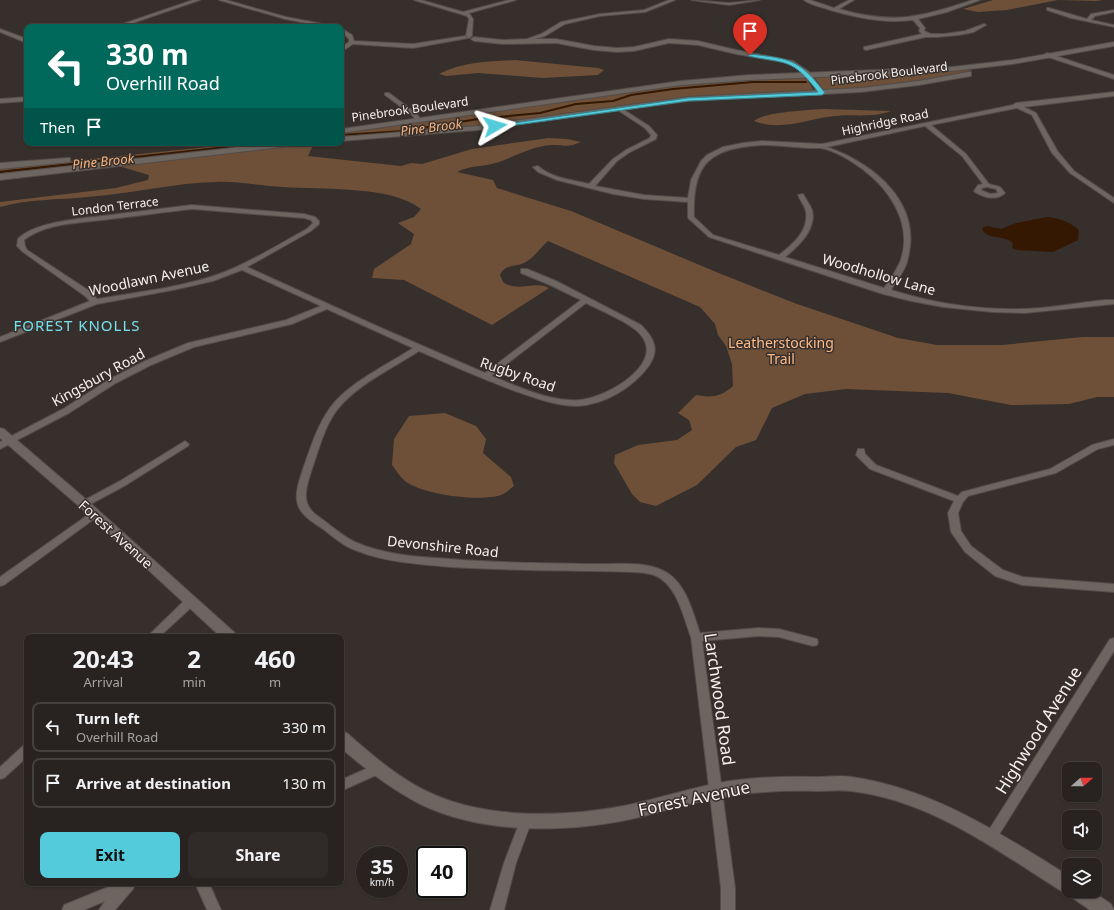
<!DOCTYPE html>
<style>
body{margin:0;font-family:"Noto Sans",sans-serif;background:#302b29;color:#f1f3f6;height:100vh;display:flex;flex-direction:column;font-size:15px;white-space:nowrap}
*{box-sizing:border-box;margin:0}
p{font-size:13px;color:#a5a4a5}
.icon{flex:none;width:22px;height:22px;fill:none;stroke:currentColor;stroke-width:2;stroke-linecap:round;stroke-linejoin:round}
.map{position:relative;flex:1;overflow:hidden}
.drawer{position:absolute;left:24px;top:634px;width:320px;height:252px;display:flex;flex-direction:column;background:#282320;border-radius:8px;box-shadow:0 1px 3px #0004,0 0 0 1px #44403e}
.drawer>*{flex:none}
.guide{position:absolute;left:24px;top:24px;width:320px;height:122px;border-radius:8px;box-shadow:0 1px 3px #0004,0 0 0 1px #44403e;background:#00695c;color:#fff;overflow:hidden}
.needle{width:26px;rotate:69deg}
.buttons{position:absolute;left:1062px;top:762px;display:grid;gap:8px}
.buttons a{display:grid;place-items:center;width:40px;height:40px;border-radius:8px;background:#282320;box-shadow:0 1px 3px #0004,0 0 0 1px #44403e;font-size:20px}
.speed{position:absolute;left:356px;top:846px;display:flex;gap:8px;font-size:20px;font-weight:700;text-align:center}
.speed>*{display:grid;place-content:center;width:52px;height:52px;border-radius:50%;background:#282320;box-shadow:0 1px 3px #0004,0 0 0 1px #44403e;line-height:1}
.speed small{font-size:10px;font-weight:400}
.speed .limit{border:2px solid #111;border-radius:6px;background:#fff;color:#111}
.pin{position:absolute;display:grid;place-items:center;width:34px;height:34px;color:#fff;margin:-41px -17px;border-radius:50% 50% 50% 0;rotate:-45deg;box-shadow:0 0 4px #0007}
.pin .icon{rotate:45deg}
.me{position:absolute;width:44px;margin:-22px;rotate:83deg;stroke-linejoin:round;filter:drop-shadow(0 0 3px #0008)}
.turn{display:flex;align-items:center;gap:14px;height:84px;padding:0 16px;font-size:18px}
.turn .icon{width:52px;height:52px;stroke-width:2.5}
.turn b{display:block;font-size:28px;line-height:34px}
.then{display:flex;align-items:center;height:38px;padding:0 16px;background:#0003;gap:8px;font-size:15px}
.eta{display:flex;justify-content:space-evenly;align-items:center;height:68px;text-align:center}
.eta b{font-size:24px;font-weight:700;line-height:28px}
.action{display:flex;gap:8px;margin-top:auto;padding:8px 16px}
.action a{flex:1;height:46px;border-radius:8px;background:#53cbdb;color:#111;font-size:16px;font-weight:700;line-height:46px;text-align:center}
.action a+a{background:#302b29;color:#f1f3f6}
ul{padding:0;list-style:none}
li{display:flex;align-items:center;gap:12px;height:50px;margin:0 8px 6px;padding:0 8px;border:2px solid #44403e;border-radius:8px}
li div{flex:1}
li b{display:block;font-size:15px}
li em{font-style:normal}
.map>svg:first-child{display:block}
</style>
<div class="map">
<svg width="1114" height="910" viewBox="0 0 1114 910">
<rect width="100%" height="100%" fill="#362f2b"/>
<path fill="#6e5039" d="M993 0H1103L1096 1 1058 0 1007 10 978 12 963 9Z
M515 60 598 68 604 70 598 75 542 78 478 73 446 76 439 74C461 62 491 61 515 60Z
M968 69 972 71 890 86 826 91 823 90 815 78 816 77Z
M800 77 807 79 813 89 807 91 691 98 453 130 341 138V132L674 85Z
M823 109 891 111C874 118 854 114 836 116 809 118 781 132 754 121 763 112 809 110 823 109Z
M548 138 567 139 581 142C567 148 566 145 552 145 532 146 516 156 499 162 485 167 470 165 457 172L493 180 497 188 571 211 721 274 797 304 898 338 937 345H1002L1083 337H1114V397H1097L1069 404 1011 405 948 393 846 389 805 394 772 408 756 440 736 447 697 485 656 506 640 502 632 494 614 463 615 455 638 445 677 440 692 430 689 420 678 413 696 395C711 398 721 397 733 386L732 364 726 346 718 335 715 324 700 307 548 241C541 247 533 259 524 263 515 267 505 264 500 275L503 282C518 293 534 280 549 288L492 325 404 280 372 278 374 269 411 244 414 234 398 223 414 217 421 209C390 185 322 190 283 187 261 186 238 181 216 182 173 183 130 194 87 197 58 200 28 199 0 207V202L116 188 148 180 149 175 115 165 314 143 308 156 401 166 411 163 422 164 472 149Z
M228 145 231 148 0 176V168Z
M445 413 476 426 486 439 483 453 511 477 514 486C510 489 506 493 501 495 480 502 423 495 405 481 400 477 396 470 392 465L394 439 409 416Z"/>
<path fill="#351801" d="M1047 217C1059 218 1070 222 1079 230L1078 240 1053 252 1017 250 1012 248 1013 243C1004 234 986 241 982 228L987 226 1001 229 1016 223Z"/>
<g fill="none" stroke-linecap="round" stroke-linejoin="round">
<path stroke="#351801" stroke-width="2" d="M341 135 404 131 478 119 540 113 576 104 613 101 631 95 673 89 753 82H806
M244 145 264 143
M223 148 229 147"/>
<path stroke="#351801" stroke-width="2.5" d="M0 172 229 147"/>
<defs>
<path id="street" d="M193 0H200L121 27H114Z
M219 0H226L286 17 338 27H328L285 19Z
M414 0H421L463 12 509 0H516L469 13 473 19 472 36 469 38 466 36 469 19 467 16Z
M669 0H675L645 12 600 16 565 24 545 36 535 39H556L594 46 617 48 634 47 669 39 698 41 736 50 793 61 808 71 825 93 820 94 804 73 789 63 736 54 698 45 669 43 634 51 617 52 594 50 556 43 503 44 474 41 471 39 474 37 503 40 527 39 541 34 561 22 600 14 644 10Z
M691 0 729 3 760 0 729 5Z
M804 0H810L834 8 849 0H854L839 9C895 25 920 17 973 0H980L947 12 918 19 925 28 924 31 931 34H944L965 31 984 24 986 25 974 32 959 35 938 37H926L866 50 864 49V47L922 34 919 31 920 28 913 20C883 24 852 17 824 8 817 6 809 4 804 0Z
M1049 8 1087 19 1091 14 1114 10V12L1095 16 1091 20 1114 25V27L1071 18 1047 10V8Z
M341 28 352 35 354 41 413 44 465 36 468 38 413 48 353 44 341 52V48L349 42V39L341 31Z
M0 29 27 39V43L0 32Z
M1047 53 1114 75V79L1045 56V54Z
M1114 92V96L1024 107 1036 113 1058 152 1074 171 1114 198V203L1070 173 1052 153 1032 115 1017 108 931 125 966 154 989 184 1000 187 1005 193C997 201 984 198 975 192L974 191 978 185 983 184 962 156 925 126 827 147C874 164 922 202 908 258 906 270 897 280 891 290 939 305 991 312 1041 308 1063 306 1084 302 1105 300H1114V304L1025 313 992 312 943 307 911 301 883 294 709 237 688 218V202L644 199 613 194 557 180 538 172 533 167 538 166C551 178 573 180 589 184L613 159 626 150 650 138 651 135 645 128 616 109V107L618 106 649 126 657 135 656 139 630 152 617 161 595 186 644 195 688 198 691 180 701 161 707 155 723 147 743 143 762 141 822 144 1013 105 1016 103ZM762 145C778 145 792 147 808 148 812 148 816 148 820 148 834 150 850 160 861 168 890 189 914 225 900 262 896 271 890 280 884 288L785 257C798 247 817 229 812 210 810 205 806 199 803 194L798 195C800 200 805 206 806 212 809 231 792 245 779 255L713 235 694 217C692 163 710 148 762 145ZM987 187 996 189 998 193 990 194 981 190 982 188Z
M385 93H389L416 113 422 121 421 122H417L412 115 385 95Z
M27 97V101L0 103V99Z
M234 143H240V151H236Z
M192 205 304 214 315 217 319 221V224L311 231 247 267 379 327 485 373 581 300 550 285 521 273V269H527L556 281 641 325C655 339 660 350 648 367 632 388 604 405 577 406 555 406 533 397 512 390 481 378 450 365 419 351 393 368 356 385 337 410 324 427 318 452 311 472 306 488 301 502 315 514 328 523 341 535 355 542 384 555 418 557 450 559 496 563 543 563 589 564 614 565 648 559 669 574 687 587 693 613 700 633L759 628 779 629 817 639 818 642 817 645 813 646 779 637 759 636 702 641 735 888V910H721V888L691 637C683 616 677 584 654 575 647 573 640 572 632 572 572 570 512 571 451 567 416 564 380 562 348 547 339 542 331 535 323 529 313 522 299 515 297 501 295 491 300 479 303 469 310 449 317 426 330 408 348 383 387 365 413 348L327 309 292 324 194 347 151 365 116 383 69 413 0 449V442L63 409 110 379 145 361 188 343 286 320 321 306 242 270 213 281 173 290 97 304 0 342V337L90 301 85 296 23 252 17 246 18 239C35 220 92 218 118 214 143 211 167 208 192 205ZM192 209 304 218 311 220 313 223 307 229C283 242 259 257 234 268 195 286 139 292 97 299L91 292 27 250 25 246 24 240C47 222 82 223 110 219 137 216 165 212 192 209ZM586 303C601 311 635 324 643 338 662 367 603 399 579 400 549 402 518 386 491 376Z
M1114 439V445L1098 449 1056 473 968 496 963 502 958 513 961 531 971 546 1003 570 1023 577 1114 584V592L1022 585 995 576 965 552 951 532 948 513 954 501 870 469 856 455 858 449H864L865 454 876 465 958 496 962 492 1050 469 1092 445Z
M185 441 189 444 188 446 126 485 87 506H81L79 504 81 502 120 481Z
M95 511 98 512 100 514 98 516 4 585 0 586V577L92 512Z
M191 597 195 598 196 601 195 604 159 637H147L187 598Z
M1114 638V651L995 841 991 843 987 841 985 837 987 833 1110 639Z
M27 745V757L4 778 0 779V767L23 746Z
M379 763 383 764 385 768 383 772 341 791V780Z
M526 814 530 816 532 820 516 863 504 910H490L504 863 522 816Z
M118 883H134L135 885 133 889 115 910H99L105 901 84 910H62L64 905Z
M195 883H209L221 910H207Z"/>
<path id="secondary" d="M1114 42V46L1013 64 952 71 749 80 681 85 341 133V129L681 81 749 75 952 67 1013 60Z
M968 72H971V76L919 85 861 92 688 101 478 130 341 141V137L478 126 688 97 861 88 919 81Z
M277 143H302L298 145 0 180V174Z
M67 158H70V162L0 169V163Z
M0 428 4 429 88 501 235 633 237 637H221L80 507 0 438Z
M341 731 347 733C374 757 402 781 435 795 489 819 566 817 623 806 658 799 693 787 729 781 758 777 788 776 817 777 829 777 841 775 852 777 934 789 1001 834 1069 876V891H1092L1111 904 1114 910H1090L1071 897 1070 894 1063 892C996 850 932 801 851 791 840 790 828 791 816 791 783 790 749 792 716 798 684 804 653 815 622 821 557 833 480 833 420 804 391 789 365 769 341 748Z"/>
</defs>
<use href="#street" stroke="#524b48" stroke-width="2"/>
<use href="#secondary" stroke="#524b48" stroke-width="2"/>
<use href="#street" fill="#6d655f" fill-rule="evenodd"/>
<use href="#secondary" fill="#6d655f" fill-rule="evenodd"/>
</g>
<path fill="#53cbdb" stroke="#36848e" d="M750 54C791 59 799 59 825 93L822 95 688 101 495 128 492 126 688 98 818 92C792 58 787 64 748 56Z"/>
<g text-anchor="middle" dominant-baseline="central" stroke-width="3" stroke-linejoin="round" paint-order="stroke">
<g font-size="12" fill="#f6f1ee" stroke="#362f2b">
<text transform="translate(889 73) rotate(-7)">Pinebrook Boulevard</text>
<text transform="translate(410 109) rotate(-8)">Pinebrook Boulevard</text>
<text transform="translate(885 122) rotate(-12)">Highridge Road</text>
<text transform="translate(115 206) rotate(-7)">London Terrace</text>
</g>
<g font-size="13" font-style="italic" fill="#f7b381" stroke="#362f2b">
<text transform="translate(431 127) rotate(-7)">Pine Brook</text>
<text transform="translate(103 161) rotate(-6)">Pine Brook</text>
</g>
<g font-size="14" fill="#f6f1ee" stroke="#362f2b">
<text transform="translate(879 274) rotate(16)">Woodhollow Lane</text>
<text transform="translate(149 278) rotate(-12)">Woodlawn Avenue</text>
<text transform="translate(518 374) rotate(19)">Rugby Road</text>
<text transform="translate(98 377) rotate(-29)">Kingsbury Road</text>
<text transform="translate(116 534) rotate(42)">Forest Avenue</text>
<text transform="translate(443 546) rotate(6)">Devonshire Road</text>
</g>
<g font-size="14" fill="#ffbb89" stroke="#362f2b">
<text x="781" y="342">Leatherstocking<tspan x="781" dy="16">Trail</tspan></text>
</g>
<g font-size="15" letter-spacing="1" fill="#76e0ef" stroke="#362f2b">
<text x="77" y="325">FOREST KNOLLS</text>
</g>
<g font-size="17" fill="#f6f1ee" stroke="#362f2b">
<text transform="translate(720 699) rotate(82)">Larchwood Road</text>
<text transform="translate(1038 730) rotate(-58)">Highwood Avenue</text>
<text transform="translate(694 798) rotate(-12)">Forest Avenue</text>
</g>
</g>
</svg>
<div class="buttons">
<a><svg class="needle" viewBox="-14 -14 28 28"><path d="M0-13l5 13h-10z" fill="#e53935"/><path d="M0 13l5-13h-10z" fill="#a5a4a5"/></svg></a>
<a><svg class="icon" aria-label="sound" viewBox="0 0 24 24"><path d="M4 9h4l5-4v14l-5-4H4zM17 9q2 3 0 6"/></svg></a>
<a><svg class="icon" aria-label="layers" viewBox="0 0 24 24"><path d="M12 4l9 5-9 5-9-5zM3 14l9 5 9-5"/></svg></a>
</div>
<div class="speed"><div>35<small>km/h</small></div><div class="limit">40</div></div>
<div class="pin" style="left:750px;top:55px;background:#d93025"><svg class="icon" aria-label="arrive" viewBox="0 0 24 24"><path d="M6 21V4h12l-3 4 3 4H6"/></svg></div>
<svg class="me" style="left:495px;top:126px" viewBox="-20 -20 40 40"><path d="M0-17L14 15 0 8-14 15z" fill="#53cbdb" stroke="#fff" stroke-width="4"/></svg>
<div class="guide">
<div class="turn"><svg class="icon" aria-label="left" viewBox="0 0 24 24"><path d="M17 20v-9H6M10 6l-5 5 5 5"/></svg><div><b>330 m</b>Overhill Road</div></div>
<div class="then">Then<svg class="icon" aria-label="arrive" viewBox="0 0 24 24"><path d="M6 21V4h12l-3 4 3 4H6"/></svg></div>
</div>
<section class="drawer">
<div class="eta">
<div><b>20:43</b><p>Arrival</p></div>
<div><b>2</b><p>min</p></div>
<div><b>460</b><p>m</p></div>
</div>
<ul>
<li><svg class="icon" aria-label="left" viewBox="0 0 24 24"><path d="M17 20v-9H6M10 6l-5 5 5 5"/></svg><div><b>Turn left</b><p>Overhill Road</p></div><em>330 m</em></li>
<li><svg class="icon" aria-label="arrive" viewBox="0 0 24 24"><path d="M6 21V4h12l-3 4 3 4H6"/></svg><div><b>Arrive at destination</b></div><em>130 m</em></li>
</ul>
<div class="action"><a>Exit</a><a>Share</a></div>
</section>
</div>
